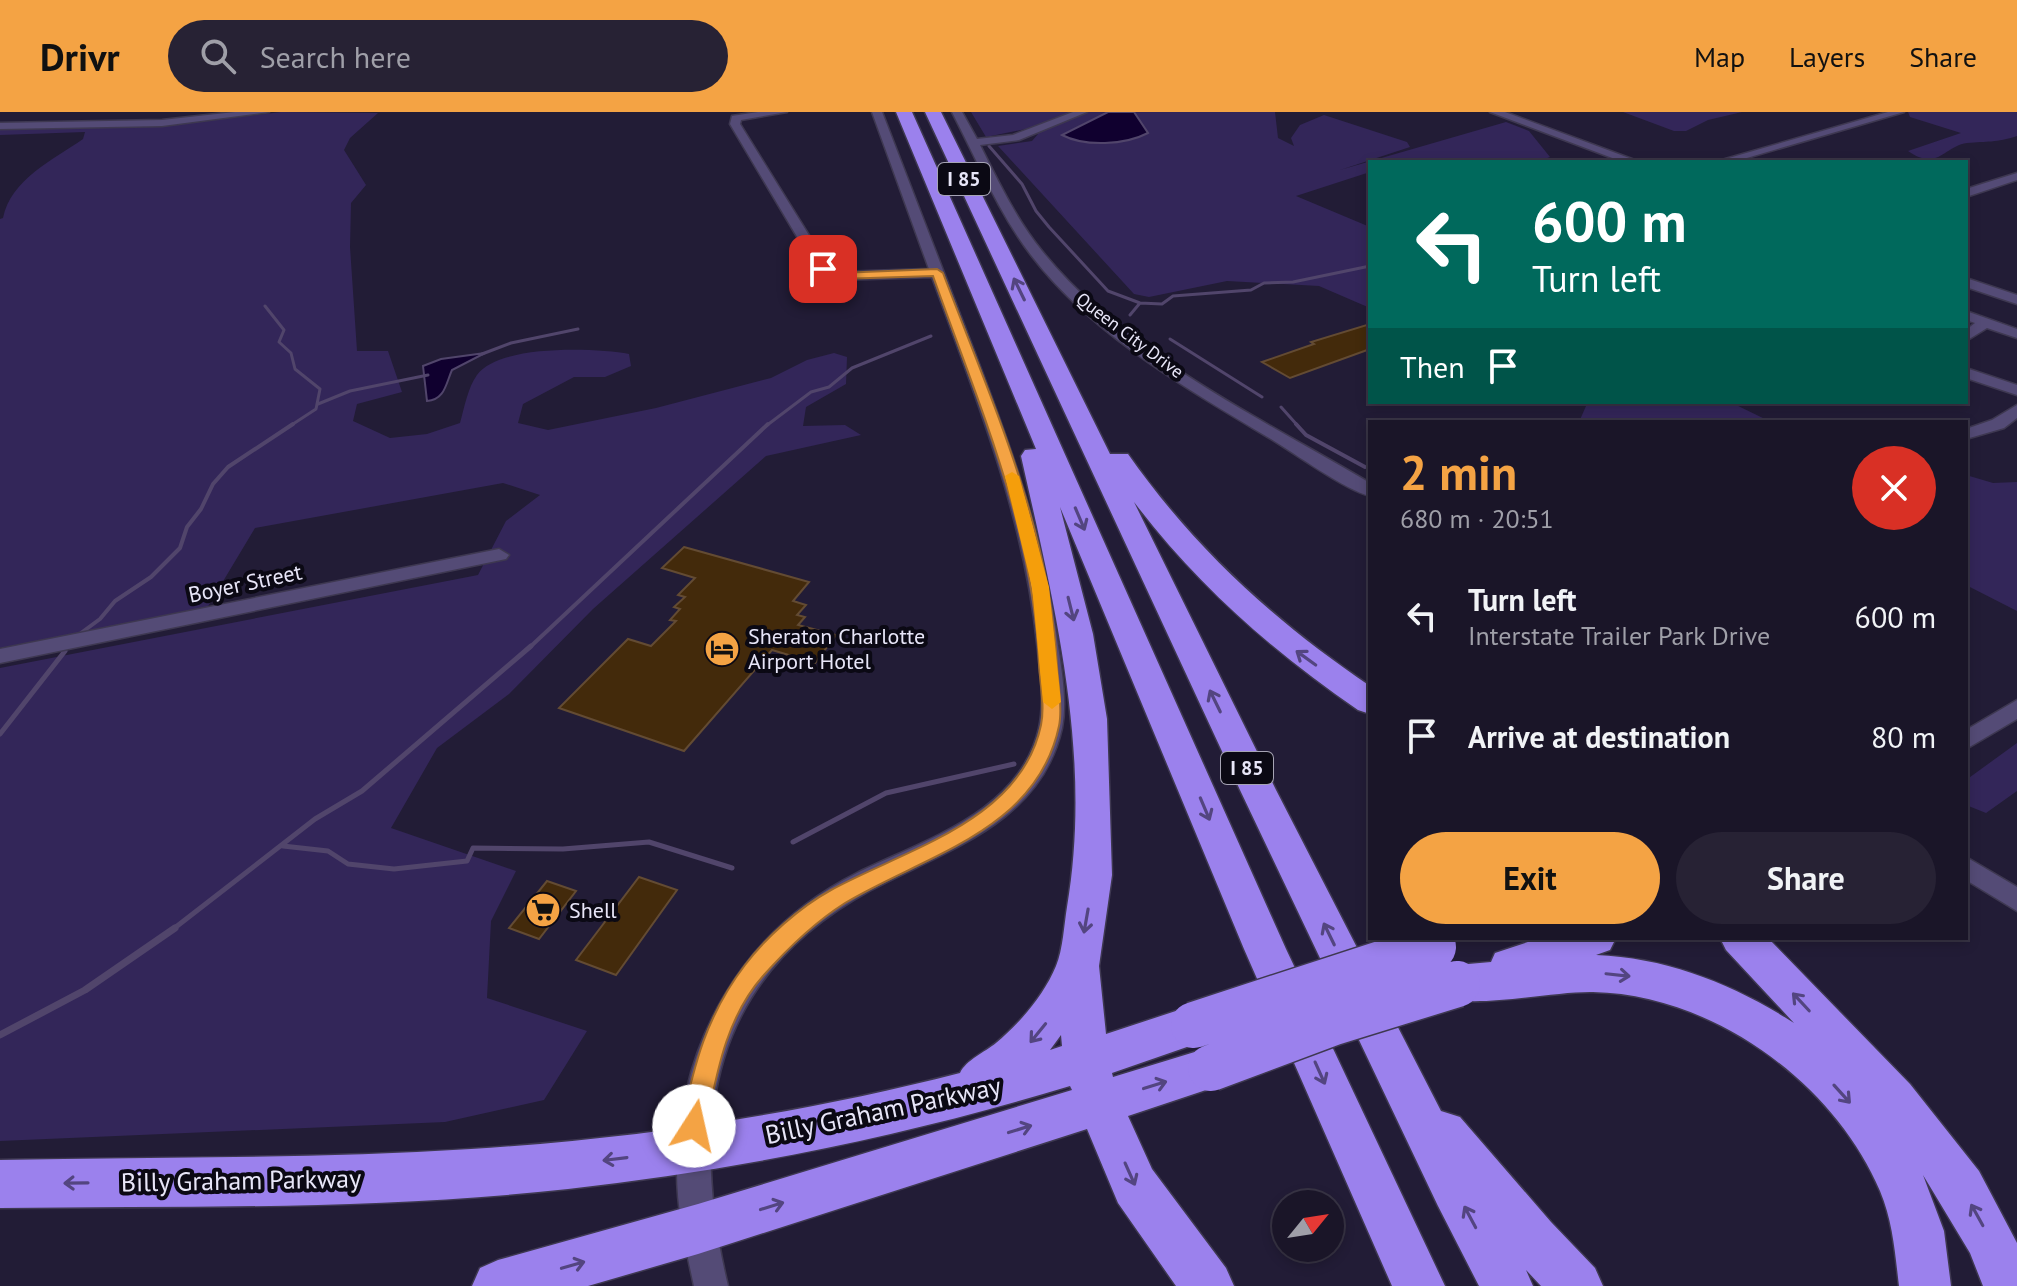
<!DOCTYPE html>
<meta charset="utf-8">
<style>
body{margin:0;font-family:"PT Sans",sans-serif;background:#272234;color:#f1f3f6;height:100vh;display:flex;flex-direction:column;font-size:30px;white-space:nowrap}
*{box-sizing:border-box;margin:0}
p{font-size:26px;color:#9f9fa8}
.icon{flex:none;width:44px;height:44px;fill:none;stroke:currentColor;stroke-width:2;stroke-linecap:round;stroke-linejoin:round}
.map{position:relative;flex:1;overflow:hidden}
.sheet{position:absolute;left:1368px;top:308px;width:600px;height:520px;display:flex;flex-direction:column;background:#1a1528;border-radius:0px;box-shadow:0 4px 12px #0003,0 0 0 2px #383445}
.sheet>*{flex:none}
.banner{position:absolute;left:1368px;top:48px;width:600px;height:244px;border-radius:0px;box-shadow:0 4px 12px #0003,0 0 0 2px #383445;background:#00695c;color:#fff;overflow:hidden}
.needle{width:52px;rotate:60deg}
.buttons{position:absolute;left:1272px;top:1078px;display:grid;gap:16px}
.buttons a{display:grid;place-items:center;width:72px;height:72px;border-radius:50%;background:#1a1528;box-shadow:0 4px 12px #0003,0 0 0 2px #383445;font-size:40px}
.pin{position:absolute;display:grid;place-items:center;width:68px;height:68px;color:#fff;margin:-34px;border-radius:16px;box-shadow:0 4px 12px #0006}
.me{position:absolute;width:88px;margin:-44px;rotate:10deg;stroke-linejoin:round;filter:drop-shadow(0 0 6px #0008)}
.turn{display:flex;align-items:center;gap:28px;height:168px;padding:0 32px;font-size:36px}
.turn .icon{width:104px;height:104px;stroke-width:2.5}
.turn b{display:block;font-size:56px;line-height:68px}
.then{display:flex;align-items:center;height:76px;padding:0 32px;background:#0003;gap:16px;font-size:30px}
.round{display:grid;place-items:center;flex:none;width:84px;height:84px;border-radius:42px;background:#272234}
.overview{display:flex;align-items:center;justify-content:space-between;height:136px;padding:0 32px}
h1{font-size:48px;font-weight:700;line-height:60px;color:#f4a344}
.primary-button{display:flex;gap:16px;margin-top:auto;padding:16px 32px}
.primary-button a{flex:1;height:92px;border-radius:48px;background:#f4a344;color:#111;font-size:32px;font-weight:700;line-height:92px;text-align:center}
.primary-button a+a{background:#272234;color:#f1f3f6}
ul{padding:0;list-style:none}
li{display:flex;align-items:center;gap:24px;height:120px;padding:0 32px}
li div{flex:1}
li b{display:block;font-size:30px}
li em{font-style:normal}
header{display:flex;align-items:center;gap:48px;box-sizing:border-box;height:112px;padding:0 40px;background:#f4a344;color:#111}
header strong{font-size:38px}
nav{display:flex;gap:44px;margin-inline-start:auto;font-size:28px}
.search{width:560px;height:72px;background:#272234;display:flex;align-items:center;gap:20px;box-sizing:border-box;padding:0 28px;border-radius:44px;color:#9f9fa8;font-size:30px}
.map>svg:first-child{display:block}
</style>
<header>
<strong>Drivr</strong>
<div class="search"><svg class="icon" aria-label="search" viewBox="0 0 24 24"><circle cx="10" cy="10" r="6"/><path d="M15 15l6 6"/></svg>Search here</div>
<nav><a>Map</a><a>Layers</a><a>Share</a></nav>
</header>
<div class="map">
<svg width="2017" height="1174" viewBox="0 0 2017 1174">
<rect width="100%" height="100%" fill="#221c36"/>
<path fill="#332659" d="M281 0 378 1 350 26 344 38 366 73 351 91 350 135 357 239H388L402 280 357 292 353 309 390 326 427 322 460 311C464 297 468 275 477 263 500 232 595 236 629 242L631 254 605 265H574L523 292 518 311 548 318 656 296 771 266 807 248 834 241 847 245 846 272 806 295 803 314 845 313 861 323 766 344 593 497 509 582 437 636 391 716 516 759 491 809 487 886 587 919 544 988 445 1010 0 1029V556L478 463 506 409 540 383 503 371 255 416 207 496 0 536V107L3 106C11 67 53 48 83 27L85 20 0 23V18L179 12Z
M971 0H1275L1278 26 1294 34 1291 26 1300 13 1324 3 1407 30 1410 35 1340 58 1506 10 1529 19 1550 45 1537 50H1426C1410 45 1388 50 1370 50V60L1296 84 1370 115V196L1319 174 1227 169 1149 185 1134 182 998 34 1032 29 1038 22 1026 17 986 25Z
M1623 0H1742L1708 8 1686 19H1674Z
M1908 0H2017V24C1996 31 1987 29 1967 31 1944 34 1938 60 1908 39L1961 21 1910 5Z
M1578 290H1730L1771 310H1579L1586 294Z
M1966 363 1993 371 2017 370V499L1966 473Z
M2017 631V679L1986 701 1966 693V668Z"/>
<path fill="#10002f" stroke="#51456b" stroke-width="2" d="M1108 0H1134L1148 21C1125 33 1085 35 1062 23Z
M485 241 452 258C446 271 445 288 427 289L423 254 441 247Z"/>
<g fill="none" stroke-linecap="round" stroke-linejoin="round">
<path stroke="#51456b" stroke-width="3" d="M989 34 1022 72 1036 99 1049 115 1108 179 1140 191 1162 192 1173 184 1251 178 1264 171 1293 170 1370 154
M265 194 284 218 279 230 291 241 295 257 320 277 316 297 290 314
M1130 203 1140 191
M1170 227 1262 285
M482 242 511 231 578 217
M318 292 350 279 428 263
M1281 295 1298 314
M766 314 811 280 829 275 852 256 931 224"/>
<path stroke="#51456b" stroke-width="4" d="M1296 312 1306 323 1365 355
M81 521 100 507 115 489 151 465 180 436 187 415 201 397 213 372 228 355 293 312
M529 536 768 312"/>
<path stroke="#51456b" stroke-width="5" d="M0 622 65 539
M793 730 886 681 1014 652
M283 734 328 739 348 752 394 757 467 749 473 736 563 737 649 730 732 756
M172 818 315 707 362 679 531 534"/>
<path stroke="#51456b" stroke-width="7" d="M0 923 85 878 175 816"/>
</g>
<path fill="#432a0b" stroke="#634b33" stroke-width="2" d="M1370 212V237L1290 266 1262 250 1314 232 1311 230Z
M684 435 809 470 793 489 806 493 797 503 805 505 798 513 836 523 815 551 772 538 684 639 559 596 628 527 651 534 676 509 670 508 680 497 674 495 685 485 678 483 695 466 662 456Z
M639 765 677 778 616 863 576 848Z
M547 769 576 779 539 827 509 816Z"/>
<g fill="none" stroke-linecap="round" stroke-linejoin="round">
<defs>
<path id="minor" d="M235 0H269L162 14 0 17V11L162 8Z
M758 0H787L741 8 740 12 828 154 840 160 929 157 872 0H882C910 73 938 145 966 218 1006 321 1045 424 1058 534 1062 560 1067 590 1062 616 1041 711 946 738 871 778 709 866 688 1008 728 1174H694C686 1137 677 1099 677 1060 678 933 741 819 857 761 926 727 1020 700 1039 616 1045 589 1040 558 1037 531 1024 404 976 285 932 165L838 168 818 160 730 12 732 4Z
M952 0H962L977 27 1013 23 1073 0H1087L1019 28 980 33C998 69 1016 107 1042 139 1126 243 1257 304 1370 371V384C1347 379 1294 341 1271 327 1186 276 1092 223 1031 143 998 100 977 48 952 0Z
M1490 0H1505L1640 50H1623Z
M1888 0H1904L1733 50H1715Z
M2017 61V68L1966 85V77Z
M1966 166 2017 183V192L1966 175Z
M1966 199 2017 217V226L1987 216 1966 229V218L1975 211 1966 208Z
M1966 256 2017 273V283L1966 266Z
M2017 293V306L2004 316 1966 327V317L1992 308Z
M499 437 509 443 506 447 0 551V537Z
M2017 588V607L1966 637V618Z
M1966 745 2017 775V799L1966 768Z"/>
<path id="highway" d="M896 0H912L1286 837 1445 1174H1392L1244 837 1060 395 1093 522 1107 607 1112 763 1099 854 1106 922 1194 893 1210 899 1216 913 1210 927 1112 961 1113 965 1211 935 1227 941 1234 956 1227 971 1128 1004 1152 1057 1226 1156 1234 1174H1176L1118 1091 1087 1017 698 1142 588 1174H472L480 1156 498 1148 698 1092 1072 978 1070 974C906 1024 738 1058 568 1077 379 1098 189 1094 0 1096V1048C157 1045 314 1047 471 1037 636 1027 800 1002 960 961 966 948 985 940 996 931 1020 911 1044 883 1056 854 1063 837 1064 813 1067 795 1093 642 1054 492 1021 344L1025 338 1036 337ZM1061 923 1062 934 1050 938Z
M925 0H941L1110 342H1128C1194 436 1275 510 1370 574V602L1358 598C1272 539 1197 473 1134 390L1276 678 1441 999 1460 1005 1551 1110 1595 1156 1603 1174H1541L1526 1158 1533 1174H1479L1438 1094 1240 678Z
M1540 826H1616L1610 838 1596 843C1668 846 1733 872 1794 911L1726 838 1720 826H1768L1910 972 1979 1059 2017 1131V1174H1983L1970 1141 1923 1063 1944 1119 1951 1174H1899C1895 1141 1893 1110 1880 1079 1834 970 1711 882 1593 880 1553 879 1475 897 1442 885L1436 872 1442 859 1457 853 1491 850 1495 841Z"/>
</defs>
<use href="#minor" stroke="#3e3851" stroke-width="3"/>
<use href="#highway" stroke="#3e3851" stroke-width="3"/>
<use href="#minor" fill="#544b76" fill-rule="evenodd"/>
<use href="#highway" fill="#9b81ed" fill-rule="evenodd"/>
<defs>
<path id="highway-bridge" d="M1194 913 1433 835
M1211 956 1334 910 1457 872"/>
</defs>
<use href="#highway-bridge" stroke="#3e3851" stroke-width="49" stroke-linecap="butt"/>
<use href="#highway-bridge" stroke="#9b81ed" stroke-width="46"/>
</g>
<defs><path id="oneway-shaft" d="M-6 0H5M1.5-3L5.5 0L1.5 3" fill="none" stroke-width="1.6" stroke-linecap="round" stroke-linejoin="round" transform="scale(2)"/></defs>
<g stroke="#534580">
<use href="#oneway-shaft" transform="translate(1019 177) rotate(-116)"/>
<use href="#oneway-shaft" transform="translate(1080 407) rotate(67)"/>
<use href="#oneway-shaft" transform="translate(1071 497) rotate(76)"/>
<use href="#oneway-shaft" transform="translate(1306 546) rotate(-144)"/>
<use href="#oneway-shaft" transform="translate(1215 589) rotate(-116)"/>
<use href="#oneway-shaft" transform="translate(1205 697) rotate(67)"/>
<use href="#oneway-shaft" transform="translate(1086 809) rotate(100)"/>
<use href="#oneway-shaft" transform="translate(1329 822) rotate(-116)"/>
<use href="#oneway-shaft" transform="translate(1618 863) rotate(6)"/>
<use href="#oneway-shaft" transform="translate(1801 890) rotate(-133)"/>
<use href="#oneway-shaft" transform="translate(1038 921) rotate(129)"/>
<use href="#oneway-shaft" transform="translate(1320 961) rotate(66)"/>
<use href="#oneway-shaft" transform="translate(1155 973) rotate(-17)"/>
<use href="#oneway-shaft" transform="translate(1842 982) rotate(48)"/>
<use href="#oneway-shaft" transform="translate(1020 1017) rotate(-17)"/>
<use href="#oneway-shaft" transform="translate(615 1047) rotate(173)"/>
<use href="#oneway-shaft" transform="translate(1130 1062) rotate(66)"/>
<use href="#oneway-shaft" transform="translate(76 1071) rotate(179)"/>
<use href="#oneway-shaft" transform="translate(772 1094) rotate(-17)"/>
<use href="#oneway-shaft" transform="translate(1977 1103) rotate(-119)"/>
<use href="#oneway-shaft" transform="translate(1470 1105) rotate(-118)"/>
<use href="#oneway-shaft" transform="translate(573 1153) rotate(-16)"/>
</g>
<path fill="#f4a344" stroke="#9f6a2c" stroke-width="2" d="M823 154 839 161 937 157 943 161C991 288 1050 416 1057 554 1058 572 1063 596 1059 614 1037 719 925 743 845 791 815 810 787 837 763 864 726 906 717 960 706 1014L703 1023 694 1026 685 1023 681 1014C694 953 706 904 745 853 766 825 800 795 831 778 906 737 1021 709 1041 613 1045 594 1040 571 1039 553 1034 417 978 291 933 164L838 167 819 159V155Z"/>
<path fill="#f59e0b" d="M1012 360 1019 364 1049 475 1061 590 1052 597 1043 590 1032 475 1005 364Z"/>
<defs>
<symbol id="hotel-disc" viewBox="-11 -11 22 22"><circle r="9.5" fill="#f4a344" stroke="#0b0914"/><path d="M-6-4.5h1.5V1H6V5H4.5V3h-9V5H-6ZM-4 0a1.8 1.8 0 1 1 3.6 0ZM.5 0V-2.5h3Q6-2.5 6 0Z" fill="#111"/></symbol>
<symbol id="supermarket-disc" viewBox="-11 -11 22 22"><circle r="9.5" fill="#f4a344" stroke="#0b0914"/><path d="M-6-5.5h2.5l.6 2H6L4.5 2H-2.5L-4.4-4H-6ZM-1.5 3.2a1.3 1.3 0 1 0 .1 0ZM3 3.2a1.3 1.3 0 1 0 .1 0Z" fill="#111"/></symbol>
</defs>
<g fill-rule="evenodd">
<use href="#hotel-disc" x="702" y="517" width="40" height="40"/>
<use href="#supermarket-disc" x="523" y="778" width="40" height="40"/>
</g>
<g text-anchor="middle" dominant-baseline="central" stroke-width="8" stroke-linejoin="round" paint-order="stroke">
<g font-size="18" fill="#e8e6f8" stroke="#0b0914">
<text transform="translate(1130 223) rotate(37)">Queen City Drive</text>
</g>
<g fill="#0b0914" stroke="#a6a4b4" stroke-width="2">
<rect x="938" y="51" width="52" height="32" rx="6"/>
<rect x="1221" y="640" width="52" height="32" rx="6"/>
</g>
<g font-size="20" font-weight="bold" fill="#e8e6f8">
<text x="964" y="67">I 85</text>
<text x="1247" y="656">I 85</text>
</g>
<g font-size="22" fill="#e8e6f8" stroke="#0b0914">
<text transform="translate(245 471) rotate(-12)">Boyer Street</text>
</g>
<g font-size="22" fill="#e8e6f8" stroke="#0b0914" text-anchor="start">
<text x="748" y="524">Sheraton Charlotte<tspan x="748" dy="25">Airport Hotel</tspan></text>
<text x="569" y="798">Shell</text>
</g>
<g font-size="26" fill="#e8e6f8" stroke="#0b0914">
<text transform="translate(883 998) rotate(-12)">Billy Graham Parkway</text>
<text transform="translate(241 1068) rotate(-1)">Billy Graham Parkway</text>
</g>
</g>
</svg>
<div class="buttons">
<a><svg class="needle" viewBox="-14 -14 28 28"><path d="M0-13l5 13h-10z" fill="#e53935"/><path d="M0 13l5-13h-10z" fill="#9f9fa8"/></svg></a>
</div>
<div class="pin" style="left:823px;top:157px;background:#d93025"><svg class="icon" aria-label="arrive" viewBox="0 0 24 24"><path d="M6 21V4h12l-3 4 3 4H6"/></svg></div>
<svg class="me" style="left:694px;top:1014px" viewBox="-20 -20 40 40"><circle r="19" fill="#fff"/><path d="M0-13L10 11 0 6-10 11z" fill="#f4a344"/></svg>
<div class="banner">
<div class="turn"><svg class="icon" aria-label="left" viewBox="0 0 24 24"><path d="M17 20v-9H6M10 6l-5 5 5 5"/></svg><div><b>600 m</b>Turn left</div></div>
<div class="then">Then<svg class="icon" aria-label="arrive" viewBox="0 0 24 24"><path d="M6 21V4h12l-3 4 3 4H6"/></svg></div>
</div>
<section class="sheet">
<div class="overview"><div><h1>2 min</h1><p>680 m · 20:51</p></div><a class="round" style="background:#d93025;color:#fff"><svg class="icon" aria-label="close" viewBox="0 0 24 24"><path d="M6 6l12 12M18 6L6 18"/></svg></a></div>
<ul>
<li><svg class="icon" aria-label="left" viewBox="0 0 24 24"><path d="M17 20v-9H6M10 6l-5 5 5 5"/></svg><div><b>Turn left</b><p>Interstate Trailer Park Drive</p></div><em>600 m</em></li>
<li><svg class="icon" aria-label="arrive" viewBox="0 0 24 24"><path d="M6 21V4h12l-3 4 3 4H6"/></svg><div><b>Arrive at destination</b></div><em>80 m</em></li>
</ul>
<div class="primary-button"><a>Exit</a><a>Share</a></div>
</section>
</div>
